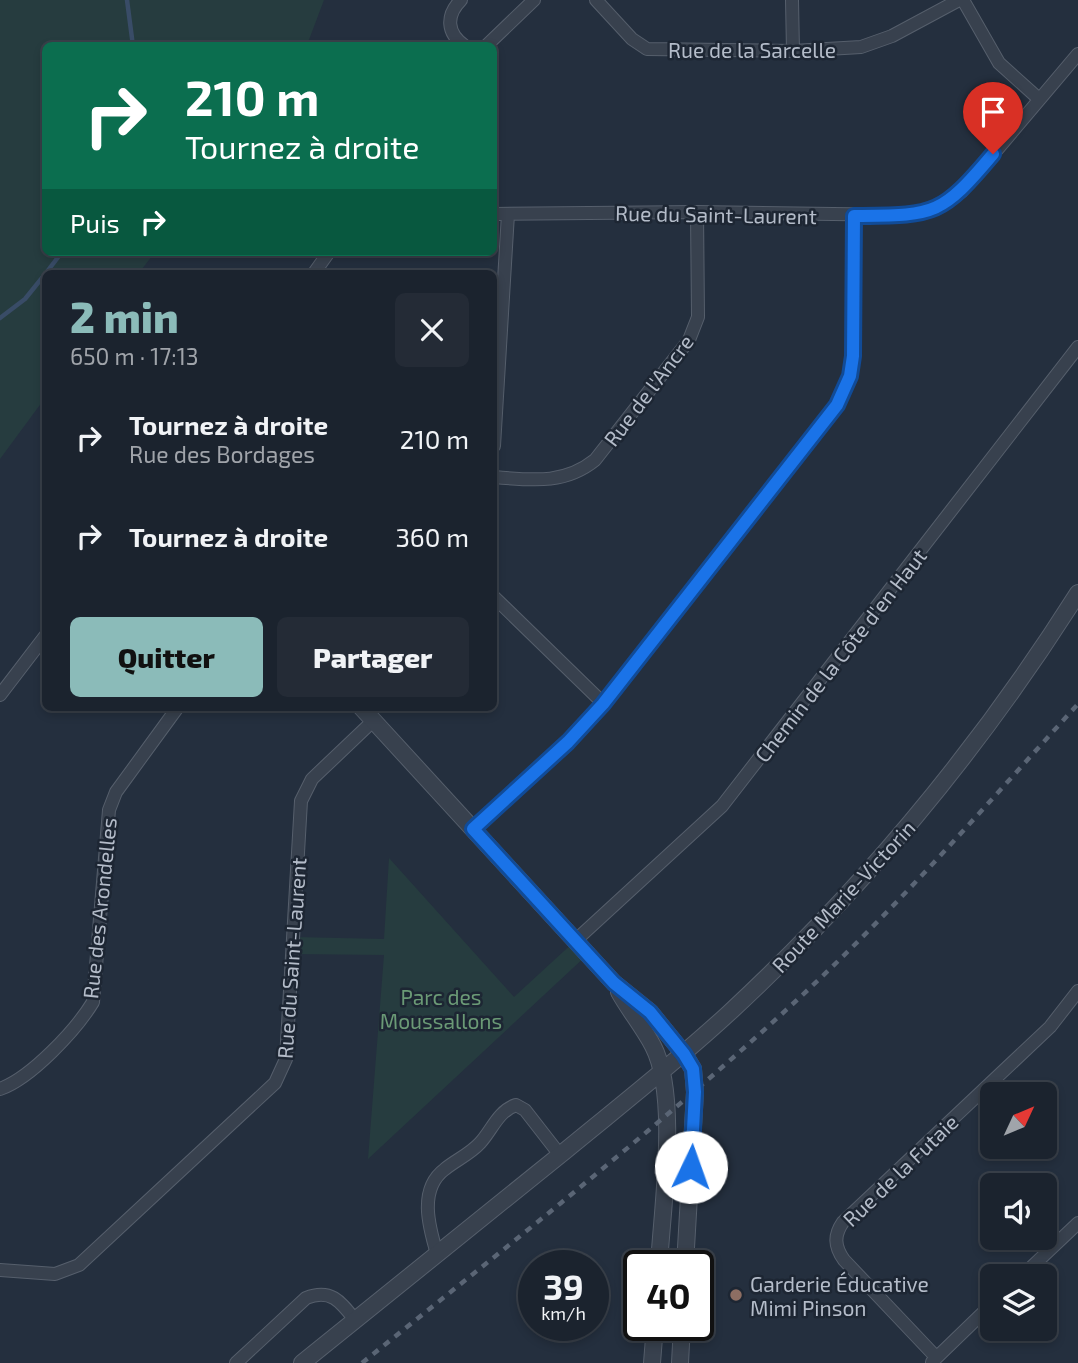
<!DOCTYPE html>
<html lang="fr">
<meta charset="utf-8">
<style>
body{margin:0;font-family:"Exo 2",sans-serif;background:#242b36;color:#f1f3f6;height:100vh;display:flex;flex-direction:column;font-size:26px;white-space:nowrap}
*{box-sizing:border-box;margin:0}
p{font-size:23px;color:#a0a4aa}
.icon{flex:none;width:38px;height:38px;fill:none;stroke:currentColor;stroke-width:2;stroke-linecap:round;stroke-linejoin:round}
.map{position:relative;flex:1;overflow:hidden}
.side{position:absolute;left:42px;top:270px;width:455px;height:441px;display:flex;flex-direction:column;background:#1b232e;border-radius:10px;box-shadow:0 4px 10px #0003,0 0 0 2px #39404a}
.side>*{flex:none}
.guide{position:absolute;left:42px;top:42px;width:455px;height:214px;border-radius:10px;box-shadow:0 4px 10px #0003,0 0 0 2px #39404a;background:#0b6e4f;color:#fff;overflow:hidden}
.needle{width:46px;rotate:46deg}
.tools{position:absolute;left:980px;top:1082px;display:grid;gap:14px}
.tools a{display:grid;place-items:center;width:77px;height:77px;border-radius:10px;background:#1b232e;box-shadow:0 4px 10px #0003,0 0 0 2px #39404a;font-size:35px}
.speed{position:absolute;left:518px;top:1250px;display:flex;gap:14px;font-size:35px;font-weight:700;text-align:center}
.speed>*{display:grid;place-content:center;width:91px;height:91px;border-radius:50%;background:#1b232e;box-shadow:0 4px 10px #0003,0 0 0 2px #39404a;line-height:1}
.speed small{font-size:18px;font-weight:400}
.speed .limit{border:4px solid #111;border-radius:10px;background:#fff;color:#111}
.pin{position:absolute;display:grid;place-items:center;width:60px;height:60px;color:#fff;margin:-72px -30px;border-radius:50% 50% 50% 0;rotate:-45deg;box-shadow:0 0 7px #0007}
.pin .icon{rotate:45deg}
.me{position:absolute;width:77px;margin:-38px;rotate:3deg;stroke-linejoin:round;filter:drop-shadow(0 0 5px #0008)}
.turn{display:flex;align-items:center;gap:24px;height:147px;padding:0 28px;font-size:32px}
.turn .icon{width:91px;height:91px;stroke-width:2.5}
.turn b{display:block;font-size:49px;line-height:60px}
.then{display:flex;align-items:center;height:66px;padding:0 28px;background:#0003;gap:14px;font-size:26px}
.round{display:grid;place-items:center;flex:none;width:74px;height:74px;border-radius:10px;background:#242b36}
.head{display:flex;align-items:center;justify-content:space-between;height:119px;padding:0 28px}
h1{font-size:42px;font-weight:800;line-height:52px;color:#8bbbb9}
.action{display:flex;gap:14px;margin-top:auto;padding:14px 28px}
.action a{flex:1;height:80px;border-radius:10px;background:#8bbbb9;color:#111;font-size:28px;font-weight:800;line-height:80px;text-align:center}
.action a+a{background:#242b36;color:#f1f3f6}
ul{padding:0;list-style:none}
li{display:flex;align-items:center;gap:21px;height:98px;padding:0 28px}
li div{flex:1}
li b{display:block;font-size:26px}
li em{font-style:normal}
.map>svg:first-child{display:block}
</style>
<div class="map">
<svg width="1078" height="1363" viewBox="0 0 1078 1363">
<rect width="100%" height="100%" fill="#242f3e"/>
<path fill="#263c3f" d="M0 0H324L307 45 46 46V252H155L139 273H46L45 398 0 459Z
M389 858 514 997 576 940 588 954 368 1159 384 955 293 954 294 937 384 939Z"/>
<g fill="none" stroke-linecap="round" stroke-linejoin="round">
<path stroke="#394c67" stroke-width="4.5" d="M127 0 133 46
M46 273 62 252
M0 318 25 299 46 273"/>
<defs>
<path id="minor" d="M461 0C446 15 446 33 465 46
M596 0 632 39 647 49 793 51 861 47 892 36 959 0
M792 0 793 51
M963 0 999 63 1039 99
M486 46 534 0
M494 214 697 212 904 215C928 212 944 206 962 191L1078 54
M314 273 329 252
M494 446 508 214
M494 477C531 480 564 485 595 460L689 340 698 317 697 212
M494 597 603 703
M0 695 46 635
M473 829 568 742 603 703 837 405 850 376 853 356 854 216
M576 940 722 806 1078 347
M0 1089C31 1078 76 1030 93 1002L109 810 116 792 178 707
M437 1254C429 1227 418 1189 445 1169 456 1160 470 1154 480 1143 492 1130 498 1111 516 1105L525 1110 560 1155
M0 1270 55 1274 79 1265 275 1083 286 1059 301 801 312 779 373 721
M1022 1276 1078 1223
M936 1357 844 1260C834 1246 834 1235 843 1222L1050 1027 1078 991
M932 1362 992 1304
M236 1363 306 1298C331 1288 341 1302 355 1320"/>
<path id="tertiary" d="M361 707 614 983 650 1012 684 1054 693 1069 695 1092 685 1265
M619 992C629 1010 643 1027 653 1046 679 1096 662 1208 659 1265
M302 1363C388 1294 474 1224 560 1155 617 1108 675 1063 729 1013 864 888 980 748 1078 593
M652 1363 655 1325
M680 1363 682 1325"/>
</defs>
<use href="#minor" stroke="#565f6c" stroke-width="14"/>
<use href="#tertiary" stroke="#565f6c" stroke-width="18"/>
<use href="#minor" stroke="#38414e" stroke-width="12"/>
<use href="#tertiary" stroke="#38414e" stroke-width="16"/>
<path stroke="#5a6575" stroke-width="4.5" stroke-dasharray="7 7" stroke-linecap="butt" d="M362 1363C509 1245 658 1128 797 1000 897 908 987 804 1078 704"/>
</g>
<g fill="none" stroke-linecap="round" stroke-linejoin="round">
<defs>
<path id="route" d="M691 1167 695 1092 693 1069 684 1054 650 1012 614 983 473 829 568 742 603 704 837 405 850 376 853 356 854 216C935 215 940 217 993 154"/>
</defs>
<use href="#route" stroke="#114b97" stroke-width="18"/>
<use href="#route" stroke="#1a73e8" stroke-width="12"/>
</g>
<circle fill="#8d6e63" stroke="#1d2633" stroke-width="2.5" cx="736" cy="1295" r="7"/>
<g text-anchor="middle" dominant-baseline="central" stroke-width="5" stroke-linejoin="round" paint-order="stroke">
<g font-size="21" fill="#b4bcc9" stroke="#1d2633">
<text x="752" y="49">Rue de la Sarcelle</text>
<text transform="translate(716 214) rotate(1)">Rue du Saint-Laurent</text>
<text transform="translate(648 390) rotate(-53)">Rue de l'Ancre</text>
<text transform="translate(840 655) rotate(-52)">Chemin de la Côte d'en Haut</text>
<text transform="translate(843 896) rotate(-47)">Route Marie-Victorin</text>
<text transform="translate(99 908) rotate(-84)">Rue des Arondelles</text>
<text transform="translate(291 958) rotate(-86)">Rue du Saint-Laurent</text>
<text transform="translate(900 1170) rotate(-44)">Rue de la Futaie</text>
</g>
<g font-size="21" fill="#6b9a76" stroke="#1d2633">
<text x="441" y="996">Parc des<tspan x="441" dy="24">Moussallons</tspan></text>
</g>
<g font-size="21" fill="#b4bcc9" stroke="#1d2633" text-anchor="start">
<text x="750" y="1283">Garderie Éducative<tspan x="750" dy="24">Mimi Pinson</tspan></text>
</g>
</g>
</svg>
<div class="tools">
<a><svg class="needle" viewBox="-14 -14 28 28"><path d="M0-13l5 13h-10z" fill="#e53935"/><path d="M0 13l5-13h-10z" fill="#a0a4aa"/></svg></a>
<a><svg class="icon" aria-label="sound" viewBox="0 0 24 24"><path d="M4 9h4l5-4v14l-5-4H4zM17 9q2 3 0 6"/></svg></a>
<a><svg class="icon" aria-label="layers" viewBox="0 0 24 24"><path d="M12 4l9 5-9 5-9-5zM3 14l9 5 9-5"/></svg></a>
</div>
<div class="speed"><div>39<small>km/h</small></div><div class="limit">40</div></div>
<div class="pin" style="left:993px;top:154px;background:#d93025"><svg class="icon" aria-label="arrive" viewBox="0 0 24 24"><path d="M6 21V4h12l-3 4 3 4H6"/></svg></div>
<svg class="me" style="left:691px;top:1167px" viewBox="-20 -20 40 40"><circle r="19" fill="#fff"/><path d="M0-13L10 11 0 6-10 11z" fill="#1a73e8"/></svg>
<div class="guide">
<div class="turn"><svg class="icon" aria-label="right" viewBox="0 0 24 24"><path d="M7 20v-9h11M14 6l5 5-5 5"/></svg><div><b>210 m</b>Tournez à droite</div></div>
<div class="then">Puis<svg class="icon" aria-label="right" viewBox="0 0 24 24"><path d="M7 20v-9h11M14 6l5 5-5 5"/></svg></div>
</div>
<section class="side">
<div class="head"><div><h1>2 min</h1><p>650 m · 17:13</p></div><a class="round"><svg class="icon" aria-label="close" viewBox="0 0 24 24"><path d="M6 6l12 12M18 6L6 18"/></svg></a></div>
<ul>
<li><svg class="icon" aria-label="right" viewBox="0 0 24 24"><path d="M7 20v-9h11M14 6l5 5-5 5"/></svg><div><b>Tournez à droite</b><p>Rue des Bordages</p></div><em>210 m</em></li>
<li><svg class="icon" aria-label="right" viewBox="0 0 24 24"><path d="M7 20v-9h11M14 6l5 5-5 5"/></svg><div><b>Tournez à droite</b></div><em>360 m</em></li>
</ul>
<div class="action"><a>Quitter</a><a>Partager</a></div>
</section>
</div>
